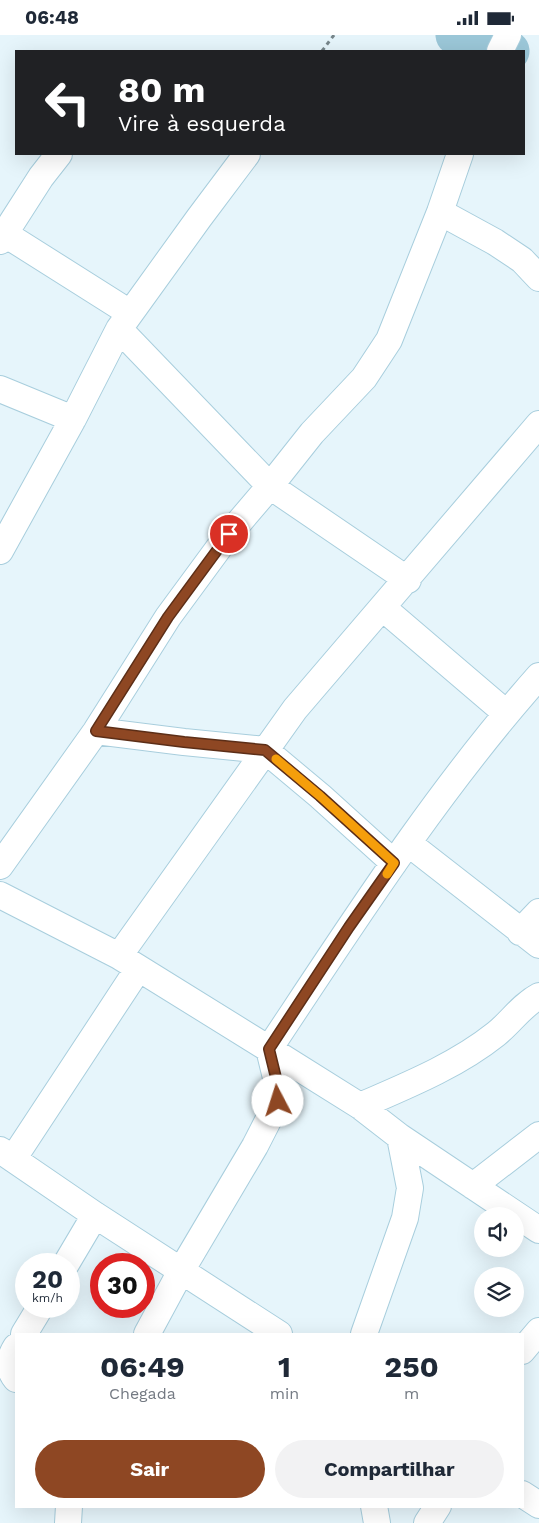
<!DOCTYPE html>
<html lang="pt">
<meta charset="utf-8">
<style>
body{margin:0;font-family:"Work Sans",sans-serif;background:#f2f2f3;color:#1f2937;height:100vh;display:flex;flex-direction:column;font-size:19px;white-space:nowrap}
*{box-sizing:border-box;margin:0}
p{font-size:16px;color:#747a83}
.icon{flex:none;width:28px;height:28px;fill:none;stroke:currentColor;stroke-width:2;stroke-linecap:round;stroke-linejoin:round}
.map{position:relative;flex:1;overflow:hidden}
.drawer{position:absolute;left:15px;top:1298px;width:509px;height:175px;display:flex;flex-direction:column;background:#fff;border-radius:0px;box-shadow:0 5px 20px #0002}
.drawer>*{flex:none}
.guide{position:absolute;left:15px;top:15px;width:510px;height:105px;border-radius:0px;box-shadow:0 5px 20px #0002;background:#202124;color:#fff;overflow:hidden}
.tools{position:absolute;left:474px;top:1172px;display:grid;gap:10px}
.tools a{display:grid;place-items:center;width:50px;height:50px;border-radius:50%;background:#fff;box-shadow:0 5px 20px #0002;font-size:25px}
.speed{position:absolute;left:15px;top:1218px;display:flex;gap:10px;font-size:25px;font-weight:700;text-align:center}
.speed>*{display:grid;place-content:center;width:65px;height:65px;border-radius:50%;background:#fff;box-shadow:0 5px 20px #0002;line-height:1}
.speed small{font-size:12px;font-weight:400}
.speed .limit{border:8px solid #d22;background:#fff;color:#111}
.pin{position:absolute;display:grid;place-items:center;width:42px;height:42px;color:#fff;margin:-21px;border:2px solid #fff;border-radius:50%;box-shadow:0 1px 5px #0007}
.me{position:absolute;width:55px;margin:-28px;rotate:355deg;stroke-linejoin:round;filter:drop-shadow(0 0 4px #0008)}
.turn{display:flex;align-items:center;gap:18px;height:105px;padding:0 20px;font-size:22px}
.turn .icon{width:65px;height:65px;stroke-width:2.5}
.turn b{display:block;font-size:35px;line-height:42px}
.eta{display:flex;justify-content:space-evenly;align-items:center;height:85px;text-align:center}
.eta b{font-size:30px;font-weight:700;line-height:35px}
.cta{display:flex;gap:10px;margin-top:auto;padding:10px 20px}
.cta a{flex:1;height:58px;border-radius:30px;background:#8e4723;color:#fff;font-size:20px;font-weight:700;line-height:58px;text-align:center}
.cta a+a{background:#f2f2f3;color:#1f2937}
.status{display:flex;justify-content:space-between;align-items:center;height:35px;padding:0 25px;background:#fff;direction:ltr}
.status svg{height:14px;fill:currentColor}
.map>svg:first-child{display:block}
</style>
<div class="status"><b>06:48</b><svg viewBox="0 0 49 12"><path d="M0 12V9h3v3zM5 12V6h3v6zM10 12V3h3v9zM15 12V0h3v12zM26 1h20v11H26zM47 4h2v5h-2z"/></svg></div>
<div class="map">
<svg width="539" height="1488" viewBox="0 0 539 1488">
<rect width="100%" height="100%" fill="#e6f5fb"/>
<g fill="none" stroke-linecap="round" stroke-linejoin="round">
<path stroke="#9bc7d8" stroke-width="41" d="M456 0 509 16"/>
<defs>
<path id="minor" d="M500 16 508 0
M440 177 495 207 522 225 539 243
M5 199 130 278
M0 206 41 142 59 119
M119 294 270 451 408 545
M0 354 73 384
M0 516 73 384 119 294 199 183 247 119
M383 573 506 678
M96 696 184 707 265 715 320 761 394 828
M408 808 539 910
M0 831 96 696 168 582 229 499 270 451 312 398 364 343 389 305 440 177 460 119
M0 860 119 921 269 1014 360 1071 400 1102 539 1195
M520 897 539 877
M119 921 295 674 539 389
M360 1071C406 1051 456 1031 496 999 511 987 522 970 539 961
M0 1115 95 1180 279 1299
M13 1124 138 934
M473 1151 539 1100
M66 1229 95 1180
M24 1299 41 1271
M147 1299 181 1236 255 1111 278 1066V1051L269 1014C354 886 437 756 539 641
M364 1299 405 1183 410 1153 400 1102
M16 1312C9 1323 7 1333 16 1344
M522 1316 539 1296
M522 1459 539 1470
M374 1471 377 1488
M68 1488 69 1471
M427 1488 438 1471"/>
</defs>
<use href="#minor" stroke="#a8cedd" stroke-width="28"/>
<path stroke="#76858a" stroke-width="3" stroke-dasharray="4 4" stroke-linecap="butt" d="M322 16 334 0"/>
<use href="#minor" stroke="#fff" stroke-width="26"/>
</g>
<g fill="none" stroke-linecap="round" stroke-linejoin="round">
<defs>
<path id="route" d="M229 499 168 582 96 696 184 707 265 715 320 761 394 828 349 892 269 1014 278 1051V1066"/>
</defs>
<use href="#route" stroke="#5c2e17" stroke-width="12"/>
<use href="#route" stroke="#8e4723" stroke-width="9"/>
<path stroke="#f59e0b" stroke-width="9" d="M276 724 320 761 394 828 387 839"/>
</g>
</svg>
<div class="tools">
<a><svg class="icon" aria-label="sound" viewBox="0 0 24 24"><path d="M4 9h4l5-4v14l-5-4H4zM17 9q2 3 0 6"/></svg></a>
<a><svg class="icon" aria-label="layers" viewBox="0 0 24 24"><path d="M12 4l9 5-9 5-9-5zM3 14l9 5 9-5"/></svg></a>
</div>
<div class="speed"><div>20<small>km/h</small></div><div class="limit">30</div></div>
<div class="pin" style="left:229px;top:499px;background:#d93025"><svg class="icon" aria-label="arrive" viewBox="0 0 24 24"><path d="M6 21V4h12l-3 4 3 4H6"/></svg></div>
<svg class="me" style="left:278px;top:1066px" viewBox="-20 -20 40 40"><circle r="19" fill="#fff"/><path d="M0-13L10 11 0 6-10 11z" fill="#8e4723"/></svg>
<div class="guide">
<div class="turn"><svg class="icon" aria-label="left" viewBox="0 0 24 24"><path d="M17 20v-9H6M10 6l-5 5 5 5"/></svg><div><b>80 m</b>Vire à esquerda</div></div>
</div>
<section class="drawer">
<div class="eta">
<div><b>06:49</b><p>Chegada</p></div>
<div><b>1</b><p>min</p></div>
<div><b>250</b><p>m</p></div>
</div>
<div class="cta"><a>Sair</a><a>Compartilhar</a></div>
</section>
</div>
